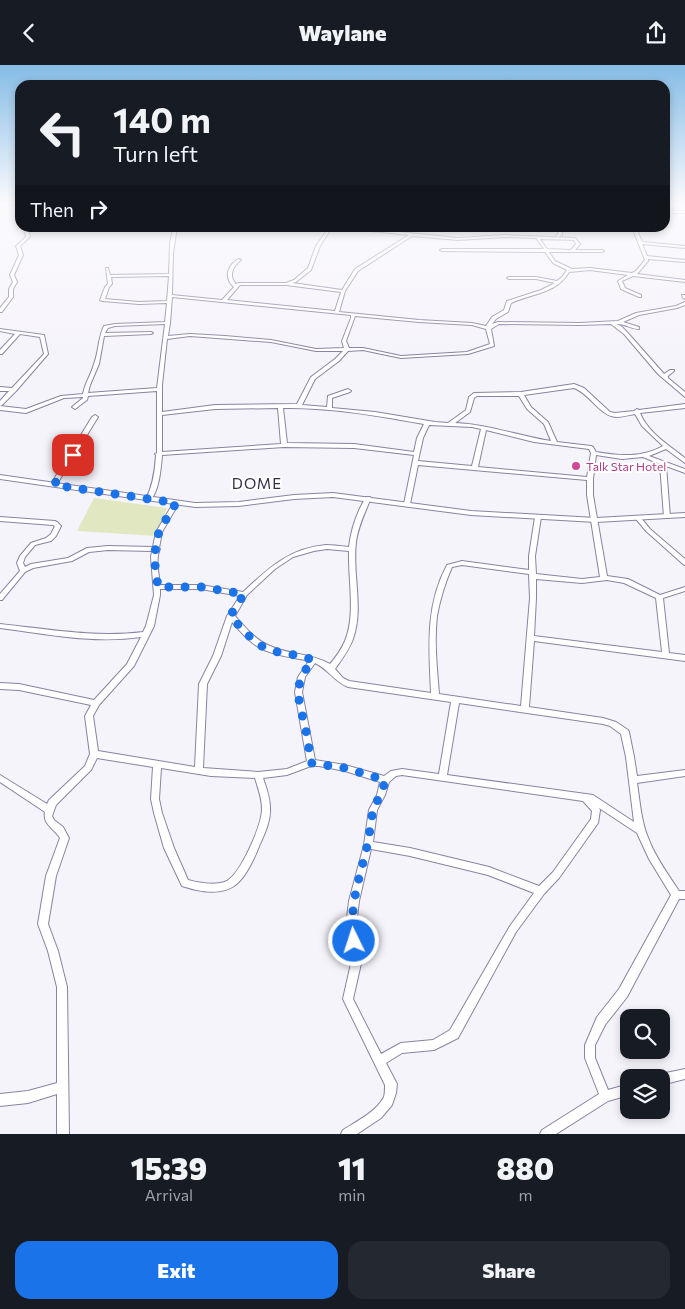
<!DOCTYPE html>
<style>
body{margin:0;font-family:Commissioner,sans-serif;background:#242831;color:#f1f3f6;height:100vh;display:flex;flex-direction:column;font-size:19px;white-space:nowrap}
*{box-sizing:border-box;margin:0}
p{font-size:16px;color:#9ea1a6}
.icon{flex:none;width:28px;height:28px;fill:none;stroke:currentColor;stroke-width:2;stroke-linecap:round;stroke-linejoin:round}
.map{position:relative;height:1069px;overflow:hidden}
.side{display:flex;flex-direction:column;background:#171b24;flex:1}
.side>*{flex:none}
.guide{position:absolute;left:15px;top:15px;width:655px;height:152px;border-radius:15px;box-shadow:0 2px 8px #0003;background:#171b24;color:#f1f3f6;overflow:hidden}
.fabs{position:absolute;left:620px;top:944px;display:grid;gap:10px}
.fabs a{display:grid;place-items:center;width:50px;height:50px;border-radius:10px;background:#171b24;box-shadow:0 2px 8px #0003;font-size:25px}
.pin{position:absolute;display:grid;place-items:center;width:42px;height:42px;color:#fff;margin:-21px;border-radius:10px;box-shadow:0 2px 8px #0006}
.me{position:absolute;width:55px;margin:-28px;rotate:356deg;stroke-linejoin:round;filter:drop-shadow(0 0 4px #0008)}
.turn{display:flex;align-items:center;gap:18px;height:105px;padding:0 15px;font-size:22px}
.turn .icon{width:65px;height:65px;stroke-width:2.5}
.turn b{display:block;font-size:35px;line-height:42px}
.then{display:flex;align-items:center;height:48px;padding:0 15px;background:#0003;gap:10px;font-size:19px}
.eta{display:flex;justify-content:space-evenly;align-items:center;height:85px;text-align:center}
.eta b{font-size:30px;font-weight:800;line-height:35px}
.button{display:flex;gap:10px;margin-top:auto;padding:10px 15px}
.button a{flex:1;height:58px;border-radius:15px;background:#1a73e8;color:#fff;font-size:20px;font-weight:800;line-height:58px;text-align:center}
.button a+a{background:#242831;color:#f1f3f6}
header{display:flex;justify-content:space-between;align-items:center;height:65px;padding:0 15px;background:#171b24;font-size:22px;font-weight:800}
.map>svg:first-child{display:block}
</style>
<header><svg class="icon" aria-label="back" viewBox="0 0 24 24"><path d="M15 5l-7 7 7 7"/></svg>Waylane<svg class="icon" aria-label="share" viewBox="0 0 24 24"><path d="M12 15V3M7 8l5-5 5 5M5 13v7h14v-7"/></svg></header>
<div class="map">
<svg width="685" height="1069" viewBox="0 0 685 1069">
<rect width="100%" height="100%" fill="#f6f4fb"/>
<path fill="#e1e7c1" d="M94 433 167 443 156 471 77 466Z"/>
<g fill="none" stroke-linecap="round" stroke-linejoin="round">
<defs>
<path id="minor" d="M5 138H11L20 140V142Z
M668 138H672L680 146H685V148H665V146H676Z
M24 162H28L30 172 20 181 23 190 14 210 17 217 13 224V232L2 247H0V243L9 232V224L13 217 10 210 19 190 16 181 26 172Z
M173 162H177L173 188 172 230 222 235 234 222C223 213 228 199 239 194L241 195C233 201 228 211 236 219L239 218H286L294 215 308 203 316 181 329 162H332L320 181 311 205 296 217 292 218 342 225 355 204 409 170 334 162H351L458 173 505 170 575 173 580 179 575 185H602L604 186 602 187H549L555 196 572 204 590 203 632 208 636 206 645 195 632 162H636L642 177 685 181V183L642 179 647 191 685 195V197L648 194V196L637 209 685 215V217L633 211 622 216 625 223 641 230V232H639L621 224 618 216 628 210 590 205 569 207C556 229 533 228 511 238L508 247 496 254 492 259 498 257 580 258 618 256 636 248 676 241 685 237V240L677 243 639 250 623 257 639 262V264C631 264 624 258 616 259L621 261 627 267 664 309 670 305H674V306L668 311V313L685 327V332L658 309 624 269 611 259 580 260 499 259 491 264 494 281 468 289 401 293 363 285 348 286 339 296 315 314 302 340 327 342 328 331 348 324 351 326 350 327 332 333V343L375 347 435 357 448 358 466 345 469 332 474 328 521 327 574 319 584 323 610 347 615 348 634 346 637 344 639 345 685 339V343L640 348C648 368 670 381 685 393V398L666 384 649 391 685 404V408L666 401 670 452 669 453H665L664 452 660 399 643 392 622 394 596 390 593 414V430L607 511 628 514 660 530 685 522V526L663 533 669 588 685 590V596L534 576 529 642 603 653 616 657 628 665 629 667 634 692 637 711 685 705V711L637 718C640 737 641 757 649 775 656 793 668 809 679 826H685V834H679L627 932 605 960 595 980V993L608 1025 629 1019V1030L608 1036 556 1069H540L542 1065 599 1029 585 993V980L597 952 619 924 671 830 649 794 637 768 599 743 600 745 598 758 559 813 544 829 516 867 458 973 434 985 402 988 386 998 397 1019 396 1028 392 1040 381 1053 357 1069H341L343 1065C357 1056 376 1047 384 1032 385 1028 385 1024 385 1020L343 934 352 894 346 861 349 836 364 780 369 745 377 730 380 717 345 706 319 701H311L287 710 263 713C266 722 270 732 270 743 271 755 265 768 260 779 255 792 246 813 234 821 219 831 197 826 182 821L164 783 154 748 151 734 153 702 97 693 91 705 56 740 52 751 54 755 63 762 69 773 56 811 48 859 58 886 67 922 69 1069H57V1029L28 1038 0 1041V1029L28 1026 57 1018V922L48 886 38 859 46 811 60 773C55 764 42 759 45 747L0 717V710L47 739 49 735 85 701 90 689 85 651 91 640 19 625 0 624V618L19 619 94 635 127 599 141 572C94 579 47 569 0 563V559C48 564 95 573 143 567L146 561 154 530 151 492 152 486 108 485 89 487 72 496 33 503 25 507 2 535H0V529L20 506 17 498 20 491 31 478 46 473 51 469 55 461 53 460 0 456V452L55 456 57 457 61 461 56 471 51 476 35 480 25 492 23 498 25 502 31 499 68 493 87 483 108 481 153 482 156 467 174 437H178L179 438 162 467 159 483 160 484C155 494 159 509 160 520H201L243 527C268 504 289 483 326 480 333 480 341 481 349 482 351 464 357 447 366 432H370L371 433C365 447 358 462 356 477 352 509 364 543 353 574 349 585 342 594 335 604L343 613 349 616 431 628C429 583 425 541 447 500L462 496 529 505V491L535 452 538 450 541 452 535 491 536 509 582 514 600 512 587 430V415L418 400 410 439 407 441 404 439 414 390 354 383 284 382 162 390C161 403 159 429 149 436L146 434C153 420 155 406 156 390L155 389 157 388V326L88 331 87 335 75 344 72 342 83 333V332L64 333 26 348 0 345V341L26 344 61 331 83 329C85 318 91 310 94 299 99 286 98 273 104 261L115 259 165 257 167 238 139 239 102 236 100 235 105 222 108 219 106 203H108L110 210 169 209 170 179ZM412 171 458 175 505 172 536 173 544 184H442L440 185 442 186 545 187 553 198 567 205 562 212 557 216 536 212H508L507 213 509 214H536L555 218 541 225 507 236 504 245 492 252 486 261 472 258 419 255 339 247 345 226 358 206ZM540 174 574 175 576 179 571 185 547 184ZM169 211 167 236 139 237 105 234 109 222 112 219 111 212ZM240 220H286L341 227 335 246 227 235ZM172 232 351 250V253L342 276 344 283 316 284 271 275 225 271 190 269 168 271 170 258ZM355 251 419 257 472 260 486 264 490 279 467 287 401 291 363 283H349L346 276ZM165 259 157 323 88 328 90 320 99 299 104 271 151 269 153 268 151 267 105 268 108 263 115 261ZM190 271 271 277 316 286H343L335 294 311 312 297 339 215 340 162 347V320L167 274ZM574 323C589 328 600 351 616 352 622 352 629 350 635 349L642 361 663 381C642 393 619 391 596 387L593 382 591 381 557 377 548 357 531 342 524 330ZM477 331H519L527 344 544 359 551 376C519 371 487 359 455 358L470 347 474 333ZM278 343 281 379 162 387V350L215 344ZM283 343C329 342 379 351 424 359L417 373 414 387 354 379 287 378ZM429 360 472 362 481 364 472 401 418 396 423 373ZM486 365 534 377 589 384 591 388 587 412 478 402ZM327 484 349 486C348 514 356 550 345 576 341 585 336 592 330 599 311 588 289 590 270 581 255 575 245 562 235 551L247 530 275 504 293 492 314 486ZM462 500 529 509 530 533 521 641 439 629C437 603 434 577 437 551 440 534 445 518 452 502ZM536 514 582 518 607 515 624 518 656 533 662 587 534 571 536 533ZM160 524H201L240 531 227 551 213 591 199 619 195 702 98 686 93 651 99 640 134 601 154 561 160 530ZM232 557C241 567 250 578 262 584 276 591 293 592 309 596L298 612 295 627 307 696 287 704 258 707 203 703 207 619 221 591ZM315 598C328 604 335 617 348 622L451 637 439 709 402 704 391 706 384 711 345 700 315 695 302 627 305 612ZM459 638 603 659 610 661 621 669 626 692 634 757 593 730 447 710ZM161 703 211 711 255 713C258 723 262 733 262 744 262 760 241 808 227 816 216 821 199 818 188 815L174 783 162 748 159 734ZM402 710 583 736 592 746 591 754 553 807 539 821 489 802 410 783 373 777 377 745 385 730 389 717 396 711ZM371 784 410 791 488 810 534 828 510 861 450 965 433 975 401 978 381 989 353 934 362 894 356 861 359 836Z
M558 162H562V170L558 172 556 171 558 169Z
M682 230H685V234L683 233Z
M0 264 44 270 48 289 16 326 2 340 0 341V336L9 326H0V322L12 323 44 289 40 272 20 269 2 289H0V285L15 269 0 266Z
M95 350 98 352 57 419 56 420H52L51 419 92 352Z
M639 452 641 453 650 464 685 494V500L683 499 646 466 636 454Z
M685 1004V1014L661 1020V1012H657L661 1009Z"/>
<path id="tertiary" d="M0 410 195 438 239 437 294 430 333 428 471 446 596 453 685 448V452L596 457 471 450 333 432 294 434 239 441 195 442 0 414Z"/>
</defs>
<use href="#minor" stroke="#8a82a2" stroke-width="2"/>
<use href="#tertiary" stroke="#8a82a2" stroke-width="2"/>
<use href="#minor" fill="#fff" fill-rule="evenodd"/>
<use href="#tertiary" fill="#fff" fill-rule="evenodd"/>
</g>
<linearGradient id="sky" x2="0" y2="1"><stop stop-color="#85bce6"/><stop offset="0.48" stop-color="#fbfafd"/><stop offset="1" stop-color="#fbfafd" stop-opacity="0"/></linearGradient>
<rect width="685" height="288" fill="url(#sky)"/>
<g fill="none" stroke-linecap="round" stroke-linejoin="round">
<path stroke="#1a73e8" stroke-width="9" stroke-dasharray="0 16.2" d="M73 390 54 420 176 438 159 466 154 492 158 522H201L244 529 230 551C243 564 255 581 273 586 287 589 300 590 313 595 291 621 299 633 305 662 308 673 309 686 311 698L345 703 385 715C383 727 376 736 373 747 370 757 370 767 368 777 361 810 348 841 354 876"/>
</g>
<circle fill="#d1479c" stroke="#fff" stroke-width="2" cx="576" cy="401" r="5"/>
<g text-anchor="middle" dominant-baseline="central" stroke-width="4" stroke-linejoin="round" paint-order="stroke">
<g font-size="12" fill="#b23c85" stroke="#fff" text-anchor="start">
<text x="586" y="401">Talk Star Hotel</text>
</g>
<g font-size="15" letter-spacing="1" fill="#352d48" stroke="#fff">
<text x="257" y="418">DOME</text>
</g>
</g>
</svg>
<div class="fabs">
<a><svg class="icon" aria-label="search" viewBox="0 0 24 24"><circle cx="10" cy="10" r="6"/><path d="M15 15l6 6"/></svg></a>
<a><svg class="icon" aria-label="layers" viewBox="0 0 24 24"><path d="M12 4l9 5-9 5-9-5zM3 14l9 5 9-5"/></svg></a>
</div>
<div class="pin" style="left:73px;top:390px;background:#d93025"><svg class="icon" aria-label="arrive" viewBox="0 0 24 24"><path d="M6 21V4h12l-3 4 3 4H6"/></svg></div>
<svg class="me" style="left:354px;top:876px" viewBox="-20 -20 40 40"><circle r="17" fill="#1a73e8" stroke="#fff" stroke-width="3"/><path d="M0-11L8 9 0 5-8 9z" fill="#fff"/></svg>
<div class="guide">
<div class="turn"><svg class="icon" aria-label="left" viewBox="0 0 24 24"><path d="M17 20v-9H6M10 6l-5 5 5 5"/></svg><div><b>140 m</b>Turn left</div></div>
<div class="then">Then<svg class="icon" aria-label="right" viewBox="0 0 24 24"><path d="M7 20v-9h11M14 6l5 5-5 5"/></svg></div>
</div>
</div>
<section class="side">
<div class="eta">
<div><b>15:39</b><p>Arrival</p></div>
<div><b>11</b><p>min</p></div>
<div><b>880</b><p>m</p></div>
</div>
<div class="button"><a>Exit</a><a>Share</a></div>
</section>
